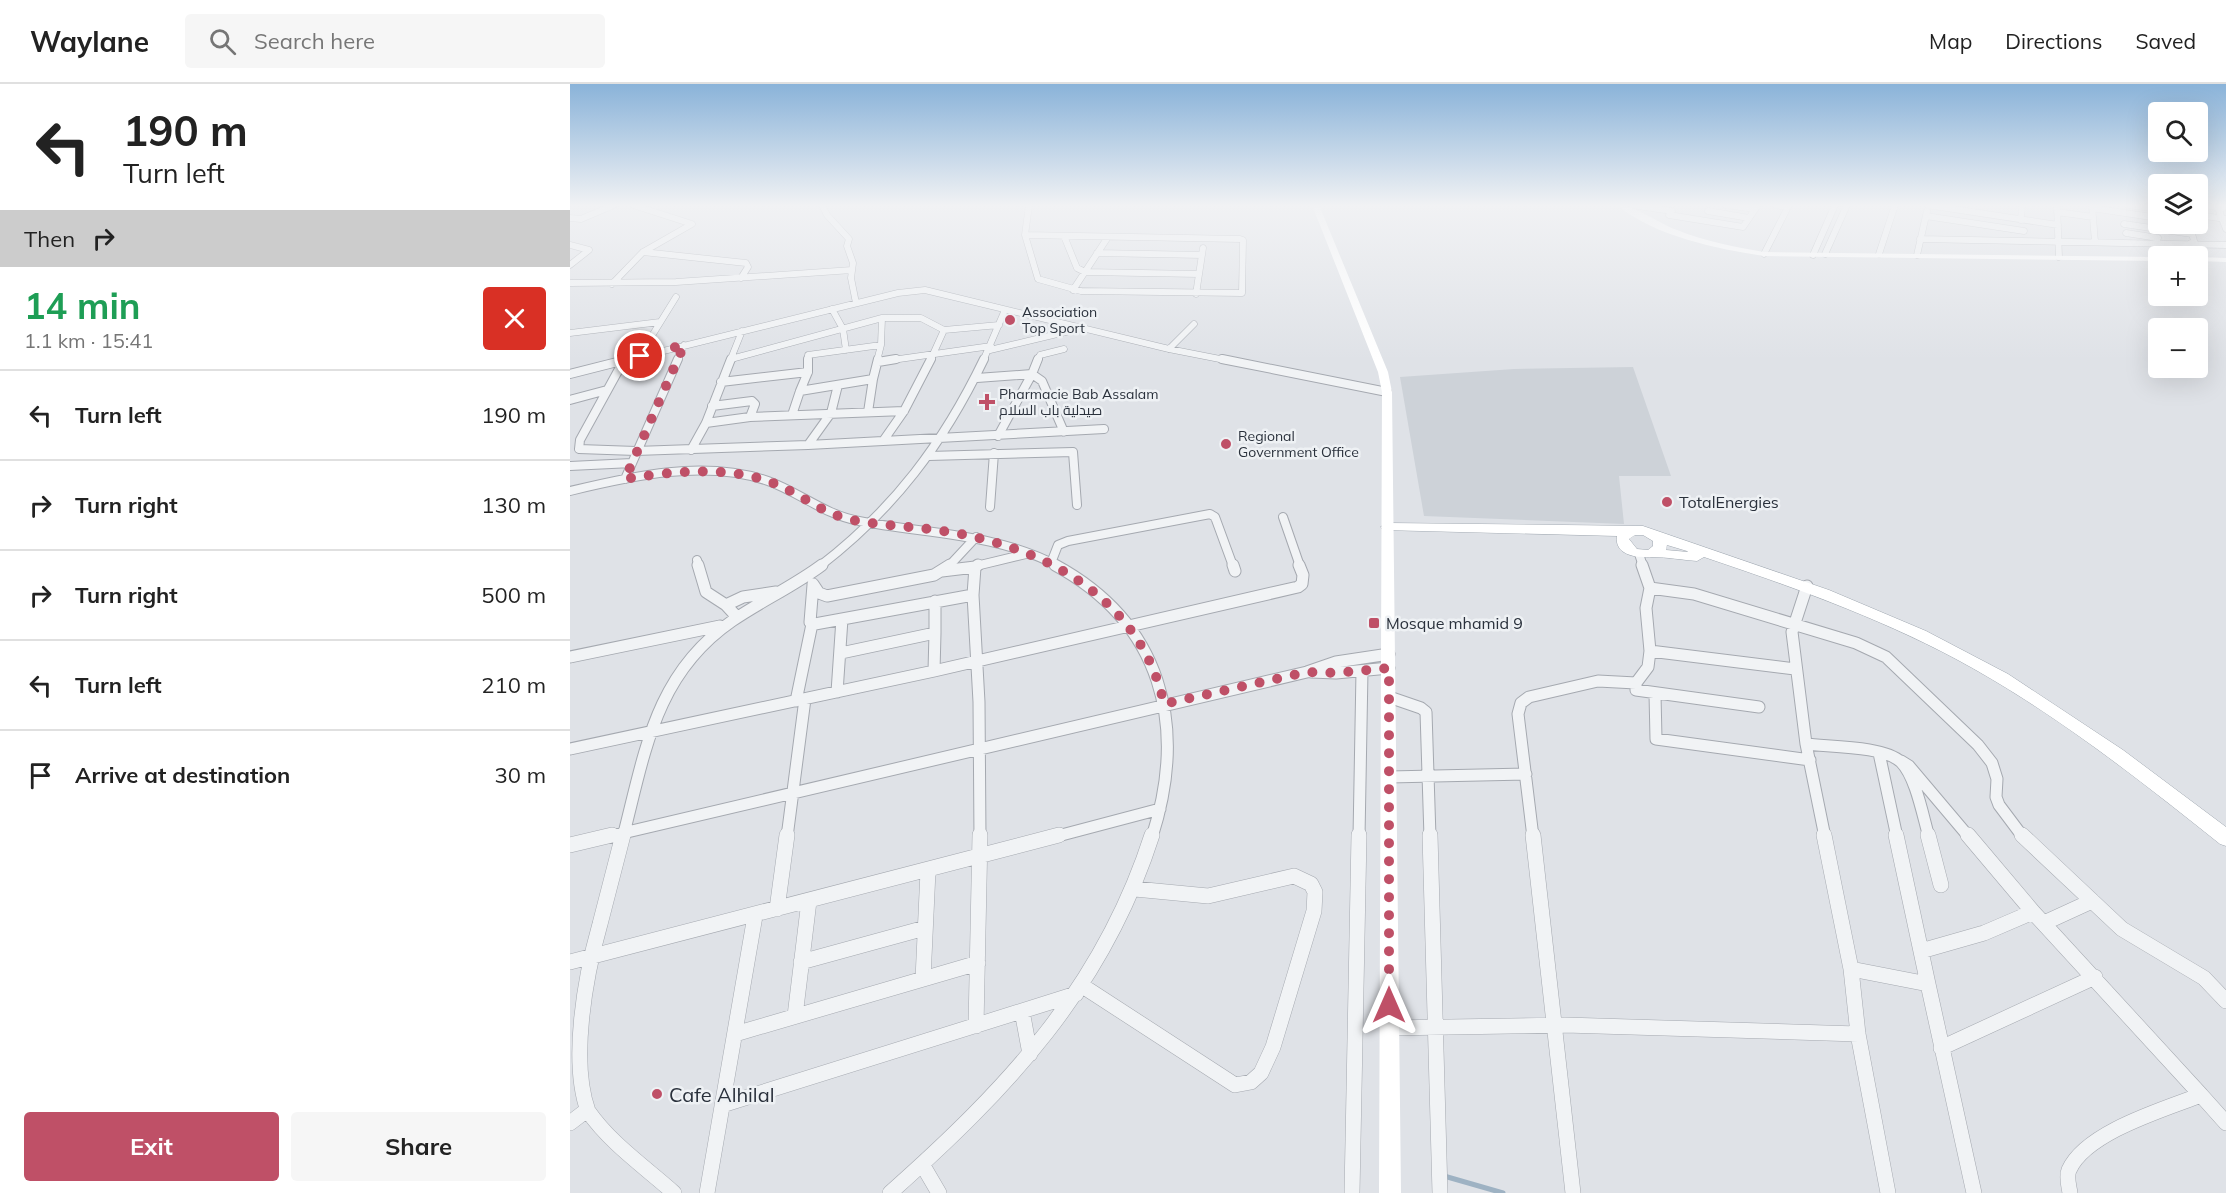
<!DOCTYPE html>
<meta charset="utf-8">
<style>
body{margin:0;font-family:Mulish,Cairo,sans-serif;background:#f6f6f6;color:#222;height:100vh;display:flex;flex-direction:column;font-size:22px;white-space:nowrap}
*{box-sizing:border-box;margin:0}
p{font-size:20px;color:#767676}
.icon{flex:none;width:33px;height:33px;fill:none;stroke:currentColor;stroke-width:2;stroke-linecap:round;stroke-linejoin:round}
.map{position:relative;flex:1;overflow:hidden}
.panel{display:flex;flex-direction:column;background:#fff;width:570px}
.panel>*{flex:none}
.top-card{background:#fff;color:#222;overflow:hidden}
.controls{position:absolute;left:1578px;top:18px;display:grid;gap:12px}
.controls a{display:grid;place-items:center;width:60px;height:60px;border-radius:6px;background:#fff;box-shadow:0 6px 24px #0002;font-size:30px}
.pin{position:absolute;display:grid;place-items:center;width:51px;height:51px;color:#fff;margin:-26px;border:3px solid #fff;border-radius:50%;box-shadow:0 2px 6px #0007}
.me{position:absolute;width:66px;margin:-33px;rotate:0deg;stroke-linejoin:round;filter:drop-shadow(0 0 4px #0008)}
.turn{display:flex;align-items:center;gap:21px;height:126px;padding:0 24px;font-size:27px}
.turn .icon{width:78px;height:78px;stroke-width:2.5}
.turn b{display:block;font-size:42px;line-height:51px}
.then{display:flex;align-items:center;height:57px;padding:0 24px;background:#0003;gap:12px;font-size:22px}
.round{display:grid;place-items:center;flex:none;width:63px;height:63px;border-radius:6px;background:#f6f6f6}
.overview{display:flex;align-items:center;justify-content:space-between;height:102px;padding:0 24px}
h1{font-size:36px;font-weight:700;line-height:45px;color:#1e9e55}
.primary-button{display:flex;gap:12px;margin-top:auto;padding:12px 24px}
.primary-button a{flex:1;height:69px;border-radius:6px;background:#bf5067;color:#fff;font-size:24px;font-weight:700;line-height:69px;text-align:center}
.primary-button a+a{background:#f6f6f6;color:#222}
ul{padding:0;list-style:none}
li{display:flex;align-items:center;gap:18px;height:90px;padding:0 24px;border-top:2px solid #e0e0e0}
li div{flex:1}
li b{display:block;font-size:22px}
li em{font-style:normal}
header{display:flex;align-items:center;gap:36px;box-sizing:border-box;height:84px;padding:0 30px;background:#fff;border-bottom:2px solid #e0e0e0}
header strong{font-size:28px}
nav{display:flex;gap:33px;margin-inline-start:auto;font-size:21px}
.search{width:420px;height:54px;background:#f6f6f6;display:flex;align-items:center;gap:15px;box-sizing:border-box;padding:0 21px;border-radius:6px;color:#767676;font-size:22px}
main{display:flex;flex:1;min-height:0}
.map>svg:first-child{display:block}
</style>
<header>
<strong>Waylane</strong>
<div class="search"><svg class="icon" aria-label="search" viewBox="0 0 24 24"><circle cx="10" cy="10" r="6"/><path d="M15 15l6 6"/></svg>Search here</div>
<nav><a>Map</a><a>Directions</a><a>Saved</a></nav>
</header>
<main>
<section class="panel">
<div class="top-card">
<div class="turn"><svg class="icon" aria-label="left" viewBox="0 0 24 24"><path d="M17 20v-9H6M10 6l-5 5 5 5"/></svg><div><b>190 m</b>Turn left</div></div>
<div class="then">Then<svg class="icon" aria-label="right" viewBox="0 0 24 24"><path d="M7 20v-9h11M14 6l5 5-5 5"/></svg></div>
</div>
<div class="overview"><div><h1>14 min</h1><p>1.1 km · 15:41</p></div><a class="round" style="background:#d93025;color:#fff"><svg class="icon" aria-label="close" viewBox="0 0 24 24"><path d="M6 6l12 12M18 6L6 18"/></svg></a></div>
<ul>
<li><svg class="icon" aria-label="left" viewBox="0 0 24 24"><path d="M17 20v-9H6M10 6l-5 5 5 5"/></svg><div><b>Turn left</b></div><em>190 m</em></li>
<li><svg class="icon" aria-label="right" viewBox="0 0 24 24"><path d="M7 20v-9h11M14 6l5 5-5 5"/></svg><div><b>Turn right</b></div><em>130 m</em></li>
<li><svg class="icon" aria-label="right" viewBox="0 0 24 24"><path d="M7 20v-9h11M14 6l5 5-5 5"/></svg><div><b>Turn right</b></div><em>500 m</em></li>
<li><svg class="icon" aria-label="left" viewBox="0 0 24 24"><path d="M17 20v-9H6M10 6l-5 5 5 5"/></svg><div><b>Turn left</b></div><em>210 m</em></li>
<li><svg class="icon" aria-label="arrive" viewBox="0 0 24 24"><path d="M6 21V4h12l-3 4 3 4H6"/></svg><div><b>Arrive at destination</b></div><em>30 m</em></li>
</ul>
<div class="primary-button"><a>Exit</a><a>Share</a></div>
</section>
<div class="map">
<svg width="1656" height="1109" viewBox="0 0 1656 1109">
<rect width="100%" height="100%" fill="#dfe2e7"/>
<path fill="#cdd2d8" d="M1063 283 1101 392H1049L1054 440 854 432 830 293 944 285Z"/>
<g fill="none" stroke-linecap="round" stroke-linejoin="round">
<path stroke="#9eb2c3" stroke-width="5" d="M874 1092 933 1109"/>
<defs>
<path id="street-far3" d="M252 121 257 131 279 155 277 162 283 179 281 194 286 219
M1062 121 1102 127
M1156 121 1185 125
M1205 121 1218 123
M1357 121 1488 141
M1487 121 1489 173
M1522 121 1525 158
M1558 121 1588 125
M1633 121 1653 124
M1647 121 1656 145
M1522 124 1588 134
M1138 127 1179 134
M1487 128 1523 133
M1099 131 1173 143 1188 121
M1628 131 1656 135
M1356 132 1454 147
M0 134 11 135 44 121
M1451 136 1452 121
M1554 140 1622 150
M1619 140 1625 160 1621 159
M1556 149 1588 154
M455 151 670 155 673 156 672 209 511 207 468 195Z
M455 151 459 121
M494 152 507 184 515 188 629 190
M1350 155 1656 161
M0 161 19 166 0 181
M73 168 176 179 178 183 171 194
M527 169 632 171
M1194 170 1219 121
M1255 170 1277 121
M1309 170 1325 121
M1243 171 1265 121
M1347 171 1357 127
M0 199 106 198 282 186
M42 200 73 168 122 140 63 121
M503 206 538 153
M626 210 633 164
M262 225 273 245 276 266
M374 246 429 241
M0 249 90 238
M311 261 312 234
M599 265 624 240
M420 266 508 245
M70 271 106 213
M161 275 312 234H351L374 246 360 277
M53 277 328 209 355 206 599 265 660 277
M107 277 114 261
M160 277 172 247
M238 277V271L311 261 307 277
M315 277 421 262
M413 277 435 226
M467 277 470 271 494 265"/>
<path id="street-far2" d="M238 275V288L230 307 303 295 308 275
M361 275 334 327 313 357 534 345
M468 275 462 290 472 297 494 348
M652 275 817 308
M54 276 10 356 9 365 66 367 238 361
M308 278 326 275
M0 290 59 275
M407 294 462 290 428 352
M151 298 238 288
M268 301 261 329 238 361 313 357
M0 316 37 306
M142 322 182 317 185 320 180 333 334 327
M298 328 303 295
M222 331 230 307
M136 339 180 333
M121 366 136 339 161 275
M359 372 503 368 507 421
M0 382 62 379
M55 395 108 275
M0 407C62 392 135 375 198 397 229 408 255 431 289 437 356 450 426 449 488 482
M420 423 424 369
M713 433 730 482
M1069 470 1073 482
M127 476 129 482
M481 479 488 461 498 457 640 430 645 433 663 482
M250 482C324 425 373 360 414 275
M379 482 406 453
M406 482 456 470"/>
<path id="street-far1" d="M128 481 136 508 156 521 167 533
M485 481C592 539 618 641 582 753
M663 481 665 487
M372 487 405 483
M243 500 249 509 257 512 364 491 380 481
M243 501 240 538 245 540 403 511 405 483 408 481
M1237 502 1222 548 1236 660 1255 753
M1080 504 1124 510 1286 559 1316 573 1408 661 1422 679 1427 695 1426 713 1429 721 1453 753
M403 511 409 618 410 753
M156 521 173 513 206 508
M1080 567 1225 585
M271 569 365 549V517
M0 573 150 542
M364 587 365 549
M741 588 766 589 819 584
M1066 599V606L1189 623
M267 608 272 535
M1085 610 1086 655 1240 676
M819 613 851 624 856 628 860 753
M226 617 242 540
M1236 660C1260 663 1314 662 1331 678 1346 693 1353 733 1359 753
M0 665 364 587 728 503 732 500 733 491 729 481
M1309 669 1327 753
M1331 677 1339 682 1399 753
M819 693 956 690
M36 753 737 588 766 578 819 570
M53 753C75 668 85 590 162 537 191 517 224 502 252 481
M217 753 235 615
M484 753 590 725
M789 753 792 587
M963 753 948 630 951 619 959 613 1028 597 1066 599 1078 583 1080 567 1076 524 1080 504 1072 481"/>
<path id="street" d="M53 751C45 781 38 810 30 840 15 893 0 977 18 1027 40 1059 75 1083 104 1109
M860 751 870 1109
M963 751 1003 1109
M1254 751 1281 885 1288 950 1318 1109
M1326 751 1358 900
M1358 751 1371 801
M1398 751 1463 828 1631 1011
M1452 751 1552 845 1634 894 1656 917
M0 761 42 751
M207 825 217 751
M1474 839 1522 817
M1351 867 1414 849 1463 828
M0 878 489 751
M231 878 355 844
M1281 885 1358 900 1404 1109
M353 895 358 787
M511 901 665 1001 681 998 691 989 703 963 744 827 745 808 741 800 724 792 638 812 565 805
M452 927 460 970
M225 932 239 817
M406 942 410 751
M819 944 995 941 1288 950
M165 950 408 879
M1371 964 1525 893
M152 1021 506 910
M0 1039 17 1026
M352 1080 369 1109
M137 1109 185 832
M320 1109C437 1005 533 904 582 751
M782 1109 789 751
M1500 1109C1499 1102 1496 1093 1499 1086 1516 1048 1595 1025 1631 1011L1656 1039"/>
<path id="primary" d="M818 439 1073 442 1259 506 1356 547 1438 590 1553 666 1656 743V762L1650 760C1566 693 1481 626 1386 575 1305 532 1220 502 1134 473L1127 477C1113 476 1097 473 1082 473 1068 474 1044 472 1047 452L813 446 811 443ZM1065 451H1073L1083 457V462L1078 466 1067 465 1059 455ZM1097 461 1117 467 1118 468 1096 466Z"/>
</defs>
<use href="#street-far3" stroke="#a5a9b0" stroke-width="7"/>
<use href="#street-far2" stroke="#a5a9b0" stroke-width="10"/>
<use href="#street-far1" stroke="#a5a9b0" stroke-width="13"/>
<use href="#street" stroke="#a5a9b0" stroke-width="16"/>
<use href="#primary" stroke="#a0a8b1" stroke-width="1"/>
<use href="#street-far3" stroke="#f1f3f5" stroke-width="6"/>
<use href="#street-far2" stroke="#f1f3f5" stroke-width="8"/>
<use href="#street-far1" stroke="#f1f3f5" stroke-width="11"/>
<use href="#street" stroke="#f1f3f5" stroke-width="15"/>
<path fill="#fff" fill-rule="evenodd" d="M742 121H749L818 288 822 308 831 1109H809L812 308 808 288Z
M1047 121C1064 121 1090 140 1107 146 1135 157 1164 163 1194 168L1588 173V177L1194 172C1147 165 1084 152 1047 121Z
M1628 173 1656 174V178L1628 177Z"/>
<use href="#primary" fill="#fff" fill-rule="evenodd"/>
</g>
<linearGradient id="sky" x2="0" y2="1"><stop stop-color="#8ab3d9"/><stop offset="0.44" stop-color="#f1f2f4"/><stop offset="1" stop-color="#f1f2f4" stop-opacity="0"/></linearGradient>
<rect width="1656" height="276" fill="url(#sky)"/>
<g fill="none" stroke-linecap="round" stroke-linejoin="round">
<path stroke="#bf5067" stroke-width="10" stroke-dasharray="0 18" d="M70 272 114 261 55 395C104 387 162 381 208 401 231 411 253 429 278 435 309 442 341 442 373 447 473 462 571 514 594 620L737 588 766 589 819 584V921"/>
</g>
<g fill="#bf5067" stroke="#eef1f4" stroke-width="2">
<circle cx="440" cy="236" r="6"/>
<path d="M414 309h6v6h6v6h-6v6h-6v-6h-6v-6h6z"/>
<circle cx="656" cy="360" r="6"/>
<circle cx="1097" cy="418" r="6"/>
<rect x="798" y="533" width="12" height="12" rx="3"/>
<circle cx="87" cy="1010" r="6"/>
</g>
<g text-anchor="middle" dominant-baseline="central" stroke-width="5" stroke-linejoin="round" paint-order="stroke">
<g font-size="14" fill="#2a313c" stroke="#eef1f4" text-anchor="start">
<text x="452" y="228">Association<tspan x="452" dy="16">Top Sport</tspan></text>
<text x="429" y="310">Pharmacie Bab Assalam<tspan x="429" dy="16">صيدلية باب السلام</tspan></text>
<text x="668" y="352">Regional<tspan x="668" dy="16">Government Office</tspan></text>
</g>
<g font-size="16" fill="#2a313c" stroke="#eef1f4" text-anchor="start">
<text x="1109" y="418">TotalEnergies</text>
<text x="816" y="539">Mosque mhamid 9</text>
</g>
<g font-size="20" fill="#2a313c" stroke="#eef1f4" text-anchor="start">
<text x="99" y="1010">Cafe Alhilal</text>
</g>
</g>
</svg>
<div class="controls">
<a><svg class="icon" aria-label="search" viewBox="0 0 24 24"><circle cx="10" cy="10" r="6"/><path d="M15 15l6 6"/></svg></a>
<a><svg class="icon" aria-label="layers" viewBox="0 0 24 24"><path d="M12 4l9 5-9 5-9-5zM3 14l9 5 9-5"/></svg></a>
<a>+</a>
<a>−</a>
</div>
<div class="pin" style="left:70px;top:272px;background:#d93025"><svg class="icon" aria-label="arrive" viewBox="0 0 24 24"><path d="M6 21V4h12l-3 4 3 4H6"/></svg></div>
<svg class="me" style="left:819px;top:921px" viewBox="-20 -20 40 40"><path d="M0-17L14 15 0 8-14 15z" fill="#bf5067" stroke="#fff" stroke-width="4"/></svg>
</div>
</main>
